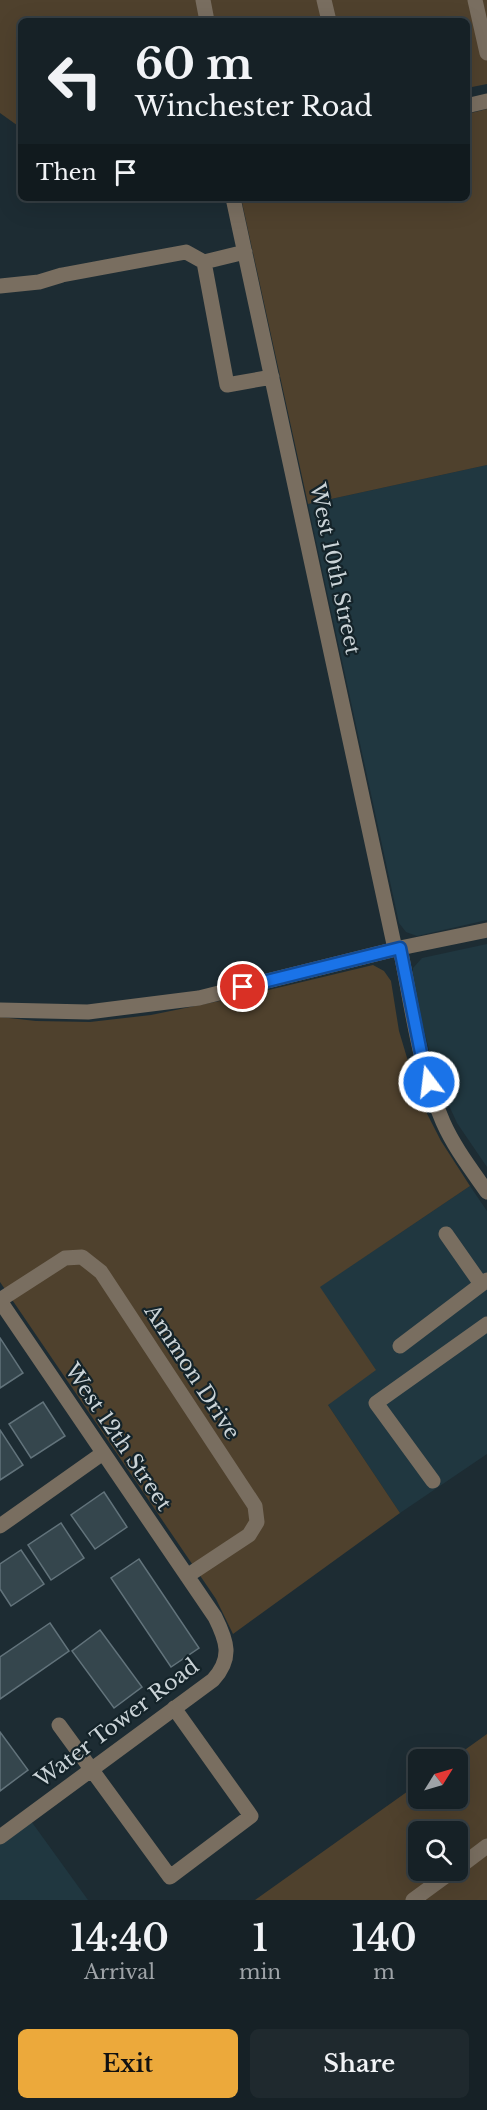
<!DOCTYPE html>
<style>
body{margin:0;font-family:"Libre Baskerville",serif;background:#1f292e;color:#f1f3f6;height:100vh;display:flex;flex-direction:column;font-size:22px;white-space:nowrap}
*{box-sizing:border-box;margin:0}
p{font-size:20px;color:#9ea3a7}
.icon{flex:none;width:33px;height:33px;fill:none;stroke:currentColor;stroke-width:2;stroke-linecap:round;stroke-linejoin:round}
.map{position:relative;height:1900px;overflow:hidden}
.side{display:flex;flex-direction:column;background:#162126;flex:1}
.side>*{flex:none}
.hud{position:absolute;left:18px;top:18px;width:452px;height:183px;border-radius:9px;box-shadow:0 6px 24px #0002,0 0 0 2px #353e43;background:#162126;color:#f1f3f6;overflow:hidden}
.needle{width:39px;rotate:53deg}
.fabs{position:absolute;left:408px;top:1749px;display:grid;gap:12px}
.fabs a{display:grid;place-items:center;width:60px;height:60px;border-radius:9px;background:#162126;box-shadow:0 6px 24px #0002,0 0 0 2px #353e43;font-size:30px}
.pin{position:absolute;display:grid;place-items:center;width:51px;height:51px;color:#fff;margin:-26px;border:3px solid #fff;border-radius:50%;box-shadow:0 2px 6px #0007}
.me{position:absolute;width:66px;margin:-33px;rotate:345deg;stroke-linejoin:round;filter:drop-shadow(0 0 4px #0008)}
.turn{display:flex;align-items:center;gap:21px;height:126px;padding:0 18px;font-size:27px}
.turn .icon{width:78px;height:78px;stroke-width:2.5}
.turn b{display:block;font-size:42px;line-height:51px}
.then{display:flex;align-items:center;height:57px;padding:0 18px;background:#0003;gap:12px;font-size:22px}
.eta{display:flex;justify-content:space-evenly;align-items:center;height:102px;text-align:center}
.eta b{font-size:36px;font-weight:600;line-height:42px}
.cta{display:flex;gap:12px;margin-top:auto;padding:12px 18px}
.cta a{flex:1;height:69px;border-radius:9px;background:#eca93b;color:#111;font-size:24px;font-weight:600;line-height:69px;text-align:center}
.cta a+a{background:#1f292e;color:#f1f3f6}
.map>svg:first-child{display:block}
</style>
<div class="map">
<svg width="487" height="1900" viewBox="0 0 487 1900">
<rect width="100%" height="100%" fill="#1d2c33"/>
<path fill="#203740" d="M487 465V920L417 936 406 932 399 923 308 504Z
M487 944V1167L457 1123 436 1077 412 983 413 968 422 958Z
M470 1186 487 1211V1454L400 1513 328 1405 319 1287Z
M31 1821 88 1900H0V1843Z"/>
<path fill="#4f412d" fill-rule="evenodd" d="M0 0H487V84L467 88 466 21H21V128L0 113Z
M487 109V465L308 504 241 198H466L467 114Z
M373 965 384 971 391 981 399 1031 419 1098 441 1141 470 1186 320 1287 376 1370 328 1405 400 1513 233 1634 216 1599 0 1282V1017L36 1021 90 1022 151 1015 239 997Z
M487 1734V1900H255L418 1784V1798H458V1760L452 1759ZM418 1832H458V1870H418Z"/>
<path fill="#35464d" stroke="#62737b" stroke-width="1.5" d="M0 1338 23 1373 0 1388Z
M43 1402 65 1436 31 1458 9 1424Z
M0 1430 23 1465 0 1480Z
M104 1492 127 1527 95 1549 71 1515Z
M61 1523 84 1558 51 1580 28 1545Z
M21 1550 44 1584 11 1606 0 1589V1564Z
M139 1559 199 1648 171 1667 111 1578Z
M50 1623 69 1651 0 1699V1657Z
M100 1630 142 1687 114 1708 72 1651Z
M0 1732 28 1770 0 1791Z"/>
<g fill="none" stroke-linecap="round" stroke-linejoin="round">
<path stroke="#796e60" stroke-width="15" d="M203 0 207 21
M324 0 329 21
M475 0 487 53
M466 106 487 101
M233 198 395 949
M204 262 227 385 272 377
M0 286 39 282 62 275 186 252 204 262 245 252
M400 948C412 1006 419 1067 443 1122 454 1147 471 1169 487 1192
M0 1010 88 1012 199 998 400 948 487 930
M446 1234 481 1284
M0 1300 65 1258 82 1257 101 1272 255 1506 257 1522 249 1535 187 1576
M0 1301 215 1617C227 1641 233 1658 213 1680L0 1837
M400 1346 487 1280
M433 1481 376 1403 487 1324
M0 1526 103 1453
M59 1725 170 1877 251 1816 174 1708
M458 1868 487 1846
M413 1900 454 1870"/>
</g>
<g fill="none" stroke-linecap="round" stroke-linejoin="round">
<defs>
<path id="route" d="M243 987 400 948 424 1068 429 1082"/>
</defs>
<use href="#route" stroke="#114b97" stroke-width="15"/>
<use href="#route" stroke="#1a73e8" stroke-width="10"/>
</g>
<g text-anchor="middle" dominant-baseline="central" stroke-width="4.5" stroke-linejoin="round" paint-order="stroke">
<g font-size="21" fill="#cad3d7" stroke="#142329">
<text transform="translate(335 569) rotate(78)">West 10th Street</text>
<text transform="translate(192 1372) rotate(57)">Ammon Drive</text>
<text transform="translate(118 1437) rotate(56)">West 12th Street</text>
<text transform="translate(117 1723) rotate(-37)">Water Tower Road</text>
</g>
</g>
</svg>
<div class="fabs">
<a><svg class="needle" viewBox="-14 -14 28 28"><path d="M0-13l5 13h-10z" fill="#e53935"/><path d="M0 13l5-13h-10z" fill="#9ea3a7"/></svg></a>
<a><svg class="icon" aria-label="search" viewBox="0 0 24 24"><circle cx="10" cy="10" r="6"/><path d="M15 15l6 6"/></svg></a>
</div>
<div class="pin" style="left:243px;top:987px;background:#d93025"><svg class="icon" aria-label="arrive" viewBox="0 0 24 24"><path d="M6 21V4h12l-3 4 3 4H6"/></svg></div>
<svg class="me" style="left:429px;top:1082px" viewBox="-20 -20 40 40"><circle r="17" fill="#1a73e8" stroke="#fff" stroke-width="3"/><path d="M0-11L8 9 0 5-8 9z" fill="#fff"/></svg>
<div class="hud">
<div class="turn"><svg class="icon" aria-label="left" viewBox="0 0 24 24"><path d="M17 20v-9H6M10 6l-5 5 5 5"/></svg><div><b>60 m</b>Winchester Road</div></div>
<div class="then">Then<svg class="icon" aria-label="arrive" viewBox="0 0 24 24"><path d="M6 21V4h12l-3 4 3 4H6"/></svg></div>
</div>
</div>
<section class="side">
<div class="eta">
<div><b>14:40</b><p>Arrival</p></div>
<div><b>1</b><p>min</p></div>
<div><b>140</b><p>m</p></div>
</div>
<div class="cta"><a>Exit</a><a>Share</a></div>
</section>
